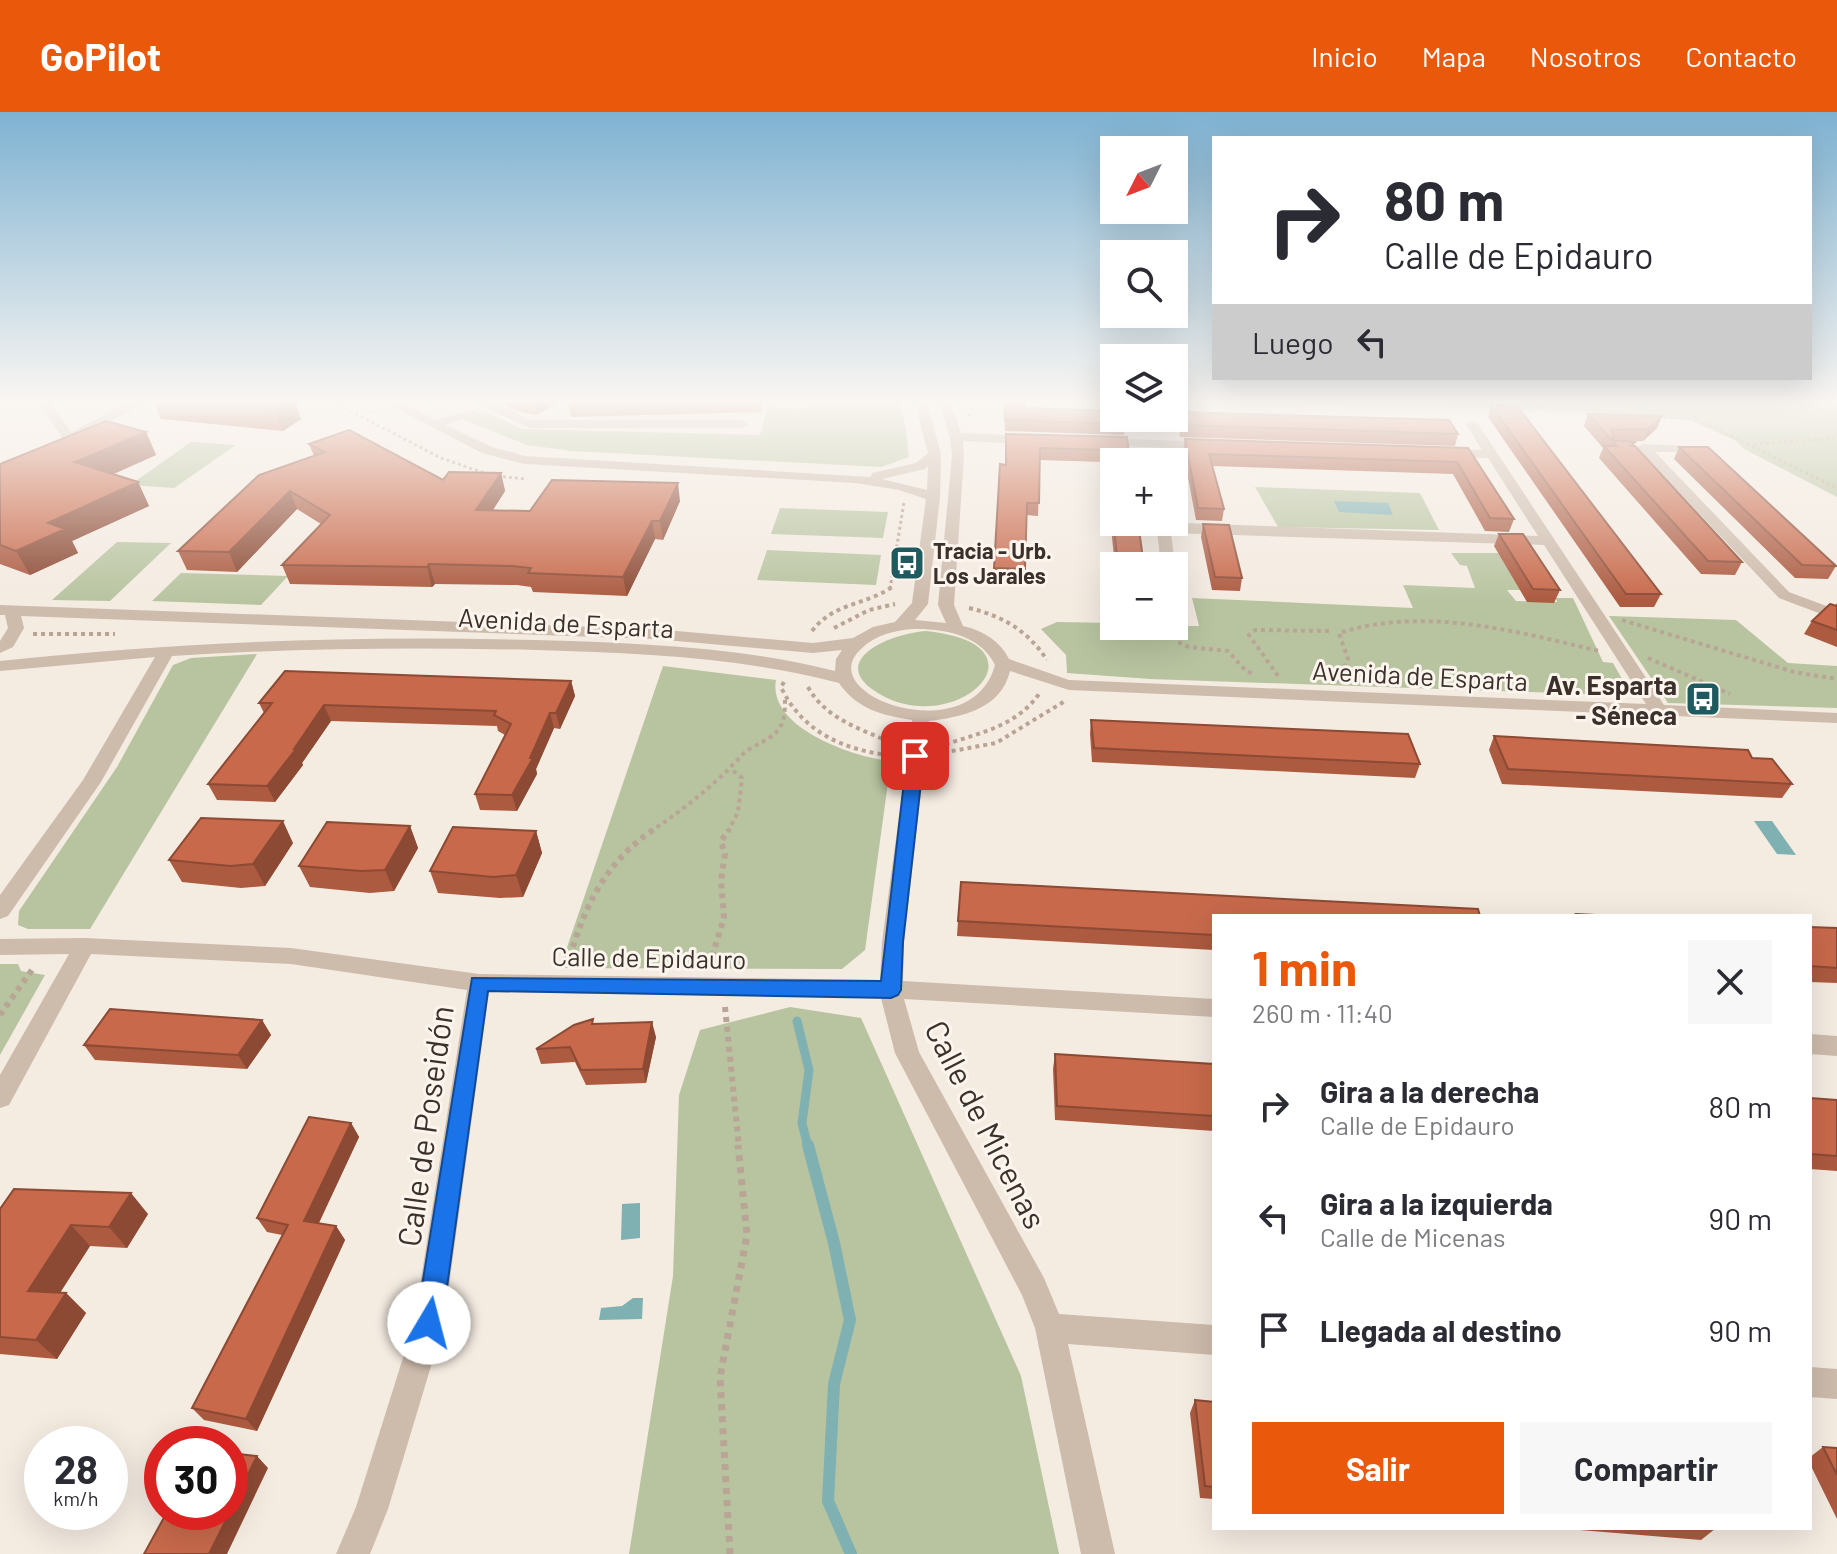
<!DOCTYPE html>
<html lang="es">
<meta charset="utf-8">
<style>
body{margin:0;font-family:Barlow,sans-serif;background:#f7f7f7;color:#2b2b33;height:100vh;display:flex;flex-direction:column;font-size:30px;white-space:nowrap}
*{box-sizing:border-box;margin:0}
p{font-size:26px;color:#7c7c81}
.icon{flex:none;width:44px;height:44px;fill:none;stroke:currentColor;stroke-width:2;stroke-linecap:round;stroke-linejoin:round}
.map{position:relative;flex:1;overflow:hidden}
.details{position:absolute;left:1212px;top:802px;width:600px;height:616px;display:flex;flex-direction:column;background:#fff;border-radius:0px;box-shadow:0 8px 32px #0002}
.details>*{flex:none}
.banner{position:absolute;left:1212px;top:24px;width:600px;height:244px;border-radius:0px;box-shadow:0 8px 32px #0002;background:#fff;color:#2b2b33;overflow:hidden}
.needle{width:52px;rotate:228deg}
.controls{position:absolute;left:1100px;top:24px;display:grid;gap:16px}
.controls a{display:grid;place-items:center;width:88px;height:88px;border-radius:0px;background:#fff;box-shadow:0 8px 32px #0002;font-size:40px}
.speed{position:absolute;left:24px;top:1314px;display:flex;gap:16px;font-size:40px;font-weight:700;text-align:center}
.speed>*{display:grid;place-content:center;width:104px;height:104px;border-radius:50%;background:#fff;box-shadow:0 8px 32px #0002;line-height:1}
.speed small{font-size:20px;font-weight:400}
.speed .limit{border:12px solid #d22;background:#fff;color:#111}
.pin{position:absolute;display:grid;place-items:center;width:68px;height:68px;color:#fff;margin:-34px;border-radius:16px;box-shadow:0 4px 12px #0006}
.me{position:absolute;width:88px;margin:-44px;rotate:8deg;stroke-linejoin:round;filter:drop-shadow(0 0 6px #0008)}
.turn{display:flex;align-items:center;gap:28px;height:168px;padding:0 40px;font-size:36px}
.turn .icon{width:104px;height:104px;stroke-width:2.5}
.turn b{display:block;font-size:56px;line-height:68px}
.then{display:flex;align-items:center;height:76px;padding:0 40px;background:#0003;gap:16px;font-size:30px}
.round{display:grid;place-items:center;flex:none;width:84px;height:84px;border-radius:0px;background:#f7f7f7}
.headline{display:flex;align-items:center;justify-content:space-between;height:136px;padding:0 40px}
h1{font-size:48px;font-weight:700;line-height:60px;color:#ea580c}
.action{display:flex;gap:16px;margin-top:auto;padding:16px 40px}
.action a{flex:1;height:92px;border-radius:0px;background:#ea580c;color:#fff;font-size:32px;font-weight:700;line-height:92px;text-align:center}
.action a+a{background:#f7f7f7;color:#2b2b33}
ul{padding:0;list-style:none}
li{display:flex;align-items:center;gap:24px;height:112px;padding:0 40px}
li div{flex:1}
li b{display:block;font-size:30px}
li em{font-style:normal}
header{display:flex;align-items:center;gap:48px;box-sizing:border-box;height:112px;padding:0 40px;background:#ea580c;color:#fff}
header strong{font-size:38px}
nav{display:flex;gap:44px;margin-inline-start:auto;font-size:28px}
.map>svg:first-child{display:block}
</style>
<header>
<strong>GoPilot</strong>
<nav><a>Inicio</a><a>Mapa</a><a>Nosotros</a><a>Contacto</a></nav>
</header>
<div class="map">
<svg width="1837" height="1442" viewBox="0 0 1837 1442">
<rect width="100%" height="100%" fill="#f4ebe1"/>
<path fill="#b8c4a0" d="M827 288H898L905 312 909 345 881 355 572 339 527 333 462 307 484 299 522 317 760 323 768 294 796 297Z
M1174 288H1837V385L1744 337 1736 329 1693 309 1606 300Z
M191 330 236 333 174 376 130 373Z
M1255 375 1420 381 1439 418 1278 415Z
M780 396 888 400 883 426 771 422Z
M117 430 171 431 110 489 52 488Z
M767 438 881 443 876 473 757 468Z
M1451 441H1501L1523 478H1507L1516 489 1557 490 1556 486H1573L1603 550 1613 551 1626 574H1613L1617 583 1150 567 1067 561 1066 543 1041 517 1057 510 1114 511V514H1199L1192 486 1413 496 1403 473 1475 476 1467 454 1460 453Z
M181 461 288 464 261 493 152 489Z
M1609 504 1736 508 1788 551 1837 554V596L1668 591Z
M926 519C1052 532 961 623 885 585 821 552 886 522 926 519Z
M257 542 90 817H28L18 813 19 799 117 655 173 553 191 546Z
M663 554 776 568C767 616 855 646 891 649L865 838 842 857 560 856Z
M0 852H18L21 859 45 863 0 943Z
M790 895 861 906 1021 1264 1059 1442H629L673 1164 679 983 700 918Z"/>
<path fill="#7fb0b2" d="M1334 389 1388 391 1393 403 1339 400Z
M1754 709H1772L1796 743 1777 742Z
M640 1091V1126L621 1128 622 1092Z
M633 1186H643L642 1207 599 1208 601 1196 622 1194Z"/>
<g fill="none" stroke-linecap="round" stroke-linejoin="round">
<path stroke="#7fb0b2" stroke-width="9" d="M797 909 809 958 802 1011 808 1035"/>
<path stroke="#7fb0b2" stroke-width="12" d="M808 1033 834 1131 850 1208 834 1272 828 1389 851 1442"/>
<path stroke="#b9a596" stroke-width="3" stroke-dasharray="3 3" stroke-linecap="butt" d="M329 288 441 346 487 362
M348 288 375 302
M1226 288 1497 294
M1675 288 1700 309 1837 376
M1834 288 1837 290
M1511 294 1568 297 1565 288
M1568 297 1699 308
M1686 298 1700 288
M969 304 974 288
M1754 332 1837 326
M497 364 527 367
M890 477 904 390"/>
<path stroke="#b9a596" stroke-width="4" stroke-dasharray="4 4" stroke-linecap="butt" d="M969 496C1003 504 1028 519 1047 548
M1622 508 1794 560 1837 567
M1174 514 1180 531 1189 535 1228 539 1246 559 1254 562
M834 516 869 498 895 492
M812 519C833 491 866 493 892 475
M33 522H115
M1648 546 1730 582
M1278 564 1249 523 1255 518 1330 519
M784 570 781 575C803 622 848 640 898 644
M1337 570 1348 547 1339 521C1424 494 1515 519 1599 539
M808 575C826 608 864 618 897 633
M938 635C977 621 1017 616 1041 579
M936 642 996 631 1065 589
M650 720C684 697 715 673 742 643 752 633 770 629 778 618 785 610 785 598 785 588
M728 720 738 700 742 666 731 657"/>
<path stroke="#b9a596" stroke-width="6" stroke-dasharray="5 5" stroke-linecap="butt" d="M567 854C583 798 603 752 653 718
M709 854 724 806 721 768 725 742 721 729 729 718
M725 895 739 1035
M0 903 34 855"/>
<path stroke="#b9a596" stroke-width="7" stroke-dasharray="6 6" stroke-linecap="butt" d="M730 1442 720 1265 747 1123 738 1033"/>
<path fill="#cdbbac" fill-rule="evenodd" d="M36 288H48L71 320 135 288H151L69 330 65 329Z
M380 288H396L436 308 478 296V302L445 313 492 335 525 344 871 365 872 361 916 351 928 341 914 288H926L941 342 940 385 928 492 915 508 946 511 938 493 952 343 950 325 938 288H950L961 321 1032 324 1038 328 1032 332 963 329 964 343 954 493 963 514C984 519 1000 529 1009 547L1069 568 1646 592 1544 433 1171 421 1175 454H1161L1156 410 1538 424 1488 346 1447 345 1441 341 1447 337 1482 338 1466 312 1472 308 1478 312 1664 593 1837 601V611L1069 578 1010 559C1001 597 962 605 929 609L904 830 903 869 1214 887V905L904 887 919 940 1044 1166 1059 1202 1214 1213V1243L1068 1232 1115 1442H1081L1035 1216 1022 1183 895 941 881 886 489 880 444 1211 388 1397 370 1442H336L356 1395 414 1211 467 878 291 852 91 842 9 993 0 996V963L69 842 0 843V827L85 826 291 836 479 862 880 868 882 830 912 608C881 603 857 597 839 571 740 545 639 541 537 538 415 535 294 536 172 544L101 670 8 804 0 807V783L83 668 155 545 0 559V549C178 530 355 523 533 528 634 531 737 534 835 559L836 547 842 538 813 541 654 527 21 504 24 516 13 535 0 541V529L8 516 5 503H0V493L654 517 813 531 853 526 873 515 895 510 912 491 926 387 899 378 856 371 525 352 482 341ZM928 354 927 378 882 367 925 357ZM912 517C944 516 981 523 995 553 972 640 810 584 861 537 875 523 893 519 912 517Z
M470 288H487L531 308H742L748 312 742 316H529Z
M1100 326 1212 330 1218 334 1212 338 1096 333V327Z
M1644 332 1682 334V340H1655L1789 480 1837 498V508L1779 486 1641 340 1633 336Z
M1810 922 1837 924V944L1810 942Z
M1810 1255 1837 1257V1287L1810 1285Z"/>
</g>
<path fill="#ac5a40" d="M153 288H295L301 307 283 319 161 307Z
M495 288H562L536 303 519 299Z
M568 288H762L761 300 571 305Z
M1004 288H1024L1025 296 1125 312 1124 323 1005 319Z
M1491 293 1661 482 1654 495H1620L1488 305Z
M1179 300 1458 322 1455 334 1180 325 1178 312Z
M1588 302 1662 304 1657 316 1643 329 1628 330H1635L1633 334 1742 450 1735 463 1701 462 1599 346 1603 336 1584 314Z
M146 320 156 343 112 362 138 370 149 394 72 429 78 441 30 463 0 452V352Z
M1006 322 1127 325 1144 454H1115L1104 350 1040 348 1038 404 1026 403 1024 470 994 469 1000 352 1005 353Z
M1185 327 1468 336 1514 407 1509 420 1485 419 1453 362 1212 354 1224 397 1222 409 1196 408 1183 339Z
M309 332 443 368 501 361 505 379 493 398 530 399 680 389 663 428 655 427 627 484 533 480 531 475 517 473 435 472 432 475 290 472 282 453 321 412 297 397 237 460 187 458 178 439 314 344Z
M1679 335 1836 454 1828 467 1795 466 1674 347Z
M1203 412 1242 466 1240 479 1212 478 1201 425Z
M1499 422 1560 478 1554 491 1527 490 1494 434Z
M1837 491V535L1804 522 1812 509 1835 494Z
M571 569 575 584 560 617 554 616 536 657 537 662 517 699 480 698 475 682 505 623 498 619 497 614 331 609 302 651 303 653 275 690 217 688 208 672 264 601 259 591Z
M1091 608 1420 652 1415 666 1092 650 1090 622Z
M1494 624 1752 646 1792 672 1782 686 1502 672 1489 638Z
M410 714 418 736 394 779 370 781 310 775 299 754Z
M536 719 542 741 523 785 500 786 438 781 430 759Z
M293 731 265 774 241 776 182 770 169 748Z
M1214 804V838L957 824 958 809Z
M1810 815 1837 816V871L1810 870Z
M262 908 271 923 247 957 95 948 84 933Z
M594 912 656 925 646 971 586 973 575 950 541 952 536 937Z
M1055 942 1214 952V1019L1055 1008 1053 957Z
M1810 986 1837 988V1059L1810 1057Z
M351 1011 359 1025 319 1111 336 1114 345 1128 257 1319 204 1308 192 1296 282 1123 267 1120 257 1106Z
M0 1097 148 1102 127 1136 90 1134 60 1181H66L86 1201 57 1247 0 1242Z
M1195 1288 1214 1290V1387L1200 1386 1190 1301Z
M1823 1335 1837 1336V1407L1810 1352V1345Z
M1555 1416H1715V1417L1701 1428Z"/>
<path fill="#8c4a34" d="M287 288H295L301 307 283 319 274 296Z
M532 288H562L536 303Z
M1662 304 1657 316 1643 329 1648 317Z
M146 320 156 343 87 374 75 350Z
M501 361 505 379 481 416 476 398Z
M138 370 149 394 72 429 78 441 30 463 16 439 48 411Z
M678 371 680 389 663 428 660 409Z
M290 379 297 397 237 460 229 440Z
M652 409 655 427 627 484 623 465Z
M429 452 435 472 432 475 427 455Z
M571 569 575 584 560 617 556 601Z
M324 593 331 609 302 651 303 653 275 690 267 674Z
M550 601 554 616 536 657 537 662 517 699 512 683Z
M283 709 293 731 265 774 253 752Z
M410 714 418 736 394 779 385 758Z
M536 719 542 741 523 785 516 763Z
M262 908 271 923 247 957 238 943Z
M652 910 656 925 646 971 643 957Z
M351 1011 359 1025 313 1123 304 1109Z
M131 1081 148 1102 127 1136 109 1115Z
M71 1113 90 1134 48 1199 28 1179Z
M336 1114 345 1128 257 1319 246 1307Z
M66 1181 86 1201 57 1247 36 1228Z
M257 1344 268 1356 227 1442H209Z"/>
<path fill="#c8694b" stroke="#8c4a34" stroke-width="2" d="M194 288H287L274 296Z
M1005 288H1024L1025 296 1114 299V306H1125V312L1005 308Z
M1491 293 1517 294 1661 482H1626Z
M1179 300 1449 308 1458 322 1182 313Z
M1588 302 1662 304 1648 317 1612 318 1613 328 1635 330 1631 334H1635L1742 450 1708 449 1604 334H1617Z
M106 309 146 320 75 350 138 370 48 411 65 417 16 439 0 433V352Z
M349 318 443 368 449 360 501 361 476 398 530 399 552 368 678 371 660 409H652L623 465 528 461 531 456 512 454 429 452 427 455 282 453 330 403 290 379 229 440 178 439 259 363 325 340 309 332Z
M1006 322 1127 325 1130 350H1114V410H1138L1144 454H1118L1106 338 1040 336 1039 391H1027L1025 457 994 456 1000 352 1006 353Z
M1185 327 1468 336 1514 407 1490 406 1457 350 1209 342 1224 397 1198 396Z
M1679 335H1708L1836 454 1802 453Z
M1203 412 1229 413 1242 466 1215 465Z
M1499 422H1523L1560 478 1533 477Z
M1830 492 1837 494V518L1812 509Z
M285 559 571 569 556 601H550L530 646H533L512 683 475 682 511 612 494 603 496 599 324 593 294 637H296L267 674 208 672 272 591H259Z
M1091 608 1408 622 1420 652 1094 636Z
M1494 624 1748 638 1752 646 1772 647 1792 672 1508 657Z
M201 706 283 709 253 752 230 754 169 748Z
M327 710 410 714 385 758 361 759 299 754Z
M453 715 536 719 516 763 493 765 430 759Z
M961 770 1478 797 1480 804H1214V823L958 809Z
M1576 802 1615 804H1577Z
M1810 815 1837 816V856L1810 854Z
M110 897 262 908 238 943 84 933Z
M593 907 592 912 652 910 643 957 581 958 570 935 536 937 574 913Z
M1055 942 1214 952V1004L1057 994Z
M1810 986 1837 988V1044L1810 1042Z
M309 1005 351 1011 304 1109 336 1114 246 1307 192 1296 288 1113 257 1106Z
M14 1077 131 1081 109 1115 71 1113 28 1179 66 1181 36 1228 0 1225V1097Z
M1195 1288 1214 1290V1375L1205 1374Z
M1823 1335 1837 1336V1363Z
M230 1341 257 1344 230 1399Z
M167 1400H230L209 1442H144Z"/>
<linearGradient id="sky" x2="0" y2="1"><stop stop-color="#7eb2d2"/><stop offset="0.59" stop-color="#faf6f2"/><stop offset="1" stop-color="#faf6f2" stop-opacity="0"/></linearGradient>
<rect width="1837" height="490" fill="url(#sky)"/>
<path fill="#1a73e8" stroke="#114b97" stroke-width="2" d="M915 639 924 644 903 830 901 878 898 883 891 886 488 879 442 1211 439 1220 429 1224 420 1220 416 1211 472 866 881 869 907 644Z"/>
<defs>
<symbol id="bus-square" viewBox="-11 -11 22 22"><rect x="-9" y="-9" width="18" height="18" rx="4" fill="#1f5a5e" stroke="#fbf5ee"/><path d="M-5-6H5V4H4V6H2V4H-2V6H-4V4H-5ZM-3.5-4V0h7V-4ZM-3.5 1.2v1.5H-2V1.2ZM2 1.2v1.5H3.5V1.2Z" fill="#fff"/></symbol>
</defs>
<g fill-rule="evenodd">
<use href="#bus-square" x="887" y="431" width="40" height="40"/>
<use href="#bus-square" x="1683" y="567" width="40" height="40"/>
</g>
<g text-anchor="middle" dominant-baseline="central" stroke-width="6" stroke-linejoin="round" paint-order="stroke">
<g font-size="22" font-weight="bold" fill="#3b302b" stroke="#fbf5ee" text-anchor="start">
<text x="933" y="438">Tracia - Urb.<tspan x="933" dy="25">Los Jarales</tspan></text>
</g>
<g font-size="26" fill="#3b302b" stroke="#fbf5ee">
<text transform="translate(566 510) rotate(3)">Avenida de Esparta</text>
<text transform="translate(1420 563) rotate(3)">Avenida de Esparta</text>
<text transform="translate(649 845) rotate(1)">Calle de Epidauro</text>
</g>
<g font-size="26" font-weight="bold" fill="#3b302b" stroke="#fbf5ee" text-anchor="end">
<text x="1677" y="572">Av. Esparta<tspan x="1677" dy="30">- Séneca</tspan></text>
</g>
<g font-size="32" fill="#3b302b" stroke="#fbf5ee">
<text transform="translate(987 1012) rotate(63)">Calle de Micenas</text>
<text transform="translate(424 1014) rotate(-82)">Calle de Poseidón</text>
</g>
</g>
</svg>
<div class="controls">
<a><svg class="needle" viewBox="-14 -14 28 28"><path d="M0-13l5 13h-10z" fill="#e53935"/><path d="M0 13l5-13h-10z" fill="#7c7c81"/></svg></a>
<a><svg class="icon" aria-label="search" viewBox="0 0 24 24"><circle cx="10" cy="10" r="6"/><path d="M15 15l6 6"/></svg></a>
<a><svg class="icon" aria-label="layers" viewBox="0 0 24 24"><path d="M12 4l9 5-9 5-9-5zM3 14l9 5 9-5"/></svg></a>
<a>+</a>
<a>−</a>
</div>
<div class="speed"><div>28<small>km/h</small></div><div class="limit">30</div></div>
<div class="pin" style="left:915px;top:644px;background:#d93025"><svg class="icon" aria-label="arrive" viewBox="0 0 24 24"><path d="M6 21V4h12l-3 4 3 4H6"/></svg></div>
<svg class="me" style="left:429px;top:1211px" viewBox="-20 -20 40 40"><circle r="19" fill="#fff"/><path d="M0-13L10 11 0 6-10 11z" fill="#1a73e8"/></svg>
<div class="banner">
<div class="turn"><svg class="icon" aria-label="right" viewBox="0 0 24 24"><path d="M7 20v-9h11M14 6l5 5-5 5"/></svg><div><b>80 m</b>Calle de Epidauro</div></div>
<div class="then">Luego<svg class="icon" aria-label="left" viewBox="0 0 24 24"><path d="M17 20v-9H6M10 6l-5 5 5 5"/></svg></div>
</div>
<section class="details">
<div class="headline"><div><h1>1 min</h1><p>260 m · 11:40</p></div><a class="round"><svg class="icon" aria-label="close" viewBox="0 0 24 24"><path d="M6 6l12 12M18 6L6 18"/></svg></a></div>
<ul>
<li><svg class="icon" aria-label="right" viewBox="0 0 24 24"><path d="M7 20v-9h11M14 6l5 5-5 5"/></svg><div><b>Gira a la derecha</b><p>Calle de Epidauro</p></div><em>80 m</em></li>
<li><svg class="icon" aria-label="left" viewBox="0 0 24 24"><path d="M17 20v-9H6M10 6l-5 5 5 5"/></svg><div><b>Gira a la izquierda</b><p>Calle de Micenas</p></div><em>90 m</em></li>
<li><svg class="icon" aria-label="arrive" viewBox="0 0 24 24"><path d="M6 21V4h12l-3 4 3 4H6"/></svg><div><b>Llegada al destino</b></div><em>90 m</em></li>
</ul>
<div class="action"><a>Salir</a><a>Compartir</a></div>
</section>
</div>
